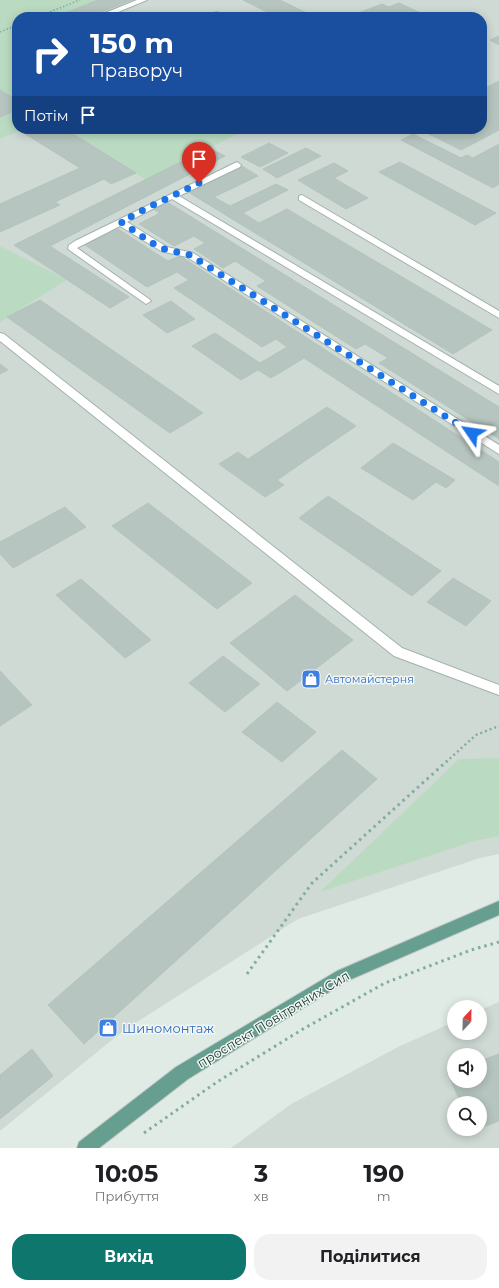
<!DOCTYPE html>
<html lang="uk">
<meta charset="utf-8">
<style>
body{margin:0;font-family:Montserrat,sans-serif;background:#f2f2f2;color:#202124;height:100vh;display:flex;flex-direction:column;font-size:15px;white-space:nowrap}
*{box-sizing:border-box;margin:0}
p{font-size:13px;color:#757577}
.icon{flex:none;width:22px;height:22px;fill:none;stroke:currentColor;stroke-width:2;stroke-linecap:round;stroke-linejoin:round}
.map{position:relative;height:1148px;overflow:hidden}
.side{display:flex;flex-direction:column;background:#fff;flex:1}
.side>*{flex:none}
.banner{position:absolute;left:12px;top:12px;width:475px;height:122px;border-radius:16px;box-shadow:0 2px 10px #0003;background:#1a4fa0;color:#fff;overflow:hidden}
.needle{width:26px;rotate:22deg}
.controls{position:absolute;left:447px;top:1000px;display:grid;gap:8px}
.controls a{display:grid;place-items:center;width:40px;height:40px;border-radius:50%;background:#fff;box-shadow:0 2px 10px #0003;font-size:20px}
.pin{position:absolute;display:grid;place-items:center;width:34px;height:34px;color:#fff;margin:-41px -17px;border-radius:50% 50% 50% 0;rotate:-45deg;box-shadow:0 0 4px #0007}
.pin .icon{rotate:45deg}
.me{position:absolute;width:44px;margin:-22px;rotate:302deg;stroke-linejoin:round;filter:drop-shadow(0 0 3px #0008)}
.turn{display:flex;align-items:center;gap:14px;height:84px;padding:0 12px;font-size:18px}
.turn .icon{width:52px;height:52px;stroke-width:2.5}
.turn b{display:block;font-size:28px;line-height:34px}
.then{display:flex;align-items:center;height:38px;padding:0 12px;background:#0003;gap:8px;font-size:15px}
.eta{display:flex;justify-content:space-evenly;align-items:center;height:68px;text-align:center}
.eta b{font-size:24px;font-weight:700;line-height:28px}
.button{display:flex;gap:8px;margin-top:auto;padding:8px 12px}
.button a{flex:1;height:46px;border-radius:16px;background:#0f766e;color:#fff;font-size:16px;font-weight:700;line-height:46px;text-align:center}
.button a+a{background:#f2f2f2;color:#202124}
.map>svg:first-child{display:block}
</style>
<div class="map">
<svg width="499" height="1148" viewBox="0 0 499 1148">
<rect width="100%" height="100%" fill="#e0ebe6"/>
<path fill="#cfdad5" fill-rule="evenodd" d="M0 0H499V854L480 858 298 919 123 1031 0 1131ZM17 17H482V129H17Z
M499 1002V1148H231L291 1104 400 1046 454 1022V1033H480V1010ZM454 1055H480V1081H454ZM454 1103H480V1129H454Z"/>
<path fill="#badbc2" d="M0 0H98L56 17H17V129H23L0 139Z
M65 129H247L146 180Z
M0 246 67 280 0 322Z
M499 758V836L474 841 320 892 459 759Z"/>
<path fill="#b6c5bf" stroke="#b3c4bd" d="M98 0H132L88 17H55Z
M243 0H280L315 17H267L273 15Z
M399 3 429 17H362L356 14 382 4 389 7Z
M217 11 228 17H200Z
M499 36V45L490 40Z
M499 81V130L461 150 419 129H482V90Z
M0 90 17 100V110L0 117Z
M22 129H65L136 173 111 184 104 179 55 202 60 205 0 232V204L80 168 19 130Z
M413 134 461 158 467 155 473 158 499 144V184L493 188 401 140Z
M269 143 288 153 260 167 241 157Z
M209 148 225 156 50 246 129 297 110 308 14 245Z
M306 148 321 156 277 178 263 169Z
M400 162 496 213 475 225 379 172Z
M334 163 348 171 334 178 368 198 346 209 298 180Z
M242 166 258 176 214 197 230 206 276 184 288 190 243 213 259 223 287 209 492 330 453 354 188 192Z
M167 202 499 407V439L379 363 388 358 365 344 356 349 257 286 266 281 235 261 223 268 194 249 205 243 194 236 174 246 139 224 160 213 153 209Z
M118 229 168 261 180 256 499 462V486L304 358 271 378 258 370 241 380 192 346 215 333 260 363 287 347 276 339 262 347 174 288 189 280 177 272 147 287 85 245Z
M40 300 203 413 170 433 7 317Z
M171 301 195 319 167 333 143 315Z
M0 364 8 370 0 374Z
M327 407 356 426 277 480 284 485 265 497 219 464 238 452 248 459Z
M393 443 455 480 446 488 436 482 413 500 361 468Z
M328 496 441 571 412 596 299 518Z
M148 503 252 583 217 609 112 526Z
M65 507 86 527 13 568 0 554V542Z
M453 578 491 601 466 626 427 602Z
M81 579 151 640 125 658 56 595Z
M295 595 353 640 287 691 230 643Z
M223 656 260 684 225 712 189 683Z
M0 671 32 705 0 726Z
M277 702 316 732 282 762 242 732Z
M342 750 377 779 84 1044 48 1005Z
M32 1049 53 1076 0 1119V1075Z
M499 1054V1121L480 1128V1103H461L447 1072 454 1070V1081H480V1061Z"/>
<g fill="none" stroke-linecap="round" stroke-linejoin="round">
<defs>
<path id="minor" d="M137 0H147L106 17H95Z
M237 162 241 165 240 167 179 196 499 386V394L172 199 127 222 167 247 193 253 499 445V454L187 257 161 251 120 226 77 248 149 299 151 301 146 304 68 249 69 245 75 241Z
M302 195 499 311V318L299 200V196Z
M0 333 4 334 402 648 499 685V695L394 656 0 341Z"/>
<path id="major" d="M499 901V915L347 981 188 1079 99 1148H77L79 1142 176 1067 337 971Z"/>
</defs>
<use href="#minor" stroke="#a3b2ad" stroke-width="2"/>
<use href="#major" stroke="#c1c8c6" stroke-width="2"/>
<path stroke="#82ad9f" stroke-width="1.5" stroke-dasharray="1.5 2" stroke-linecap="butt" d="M37 17 80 0
M0 32 17 25"/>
<path stroke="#82ad9f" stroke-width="2.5" stroke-dasharray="2 3" stroke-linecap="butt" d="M446 762 476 735 499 726"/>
<path stroke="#82ad9f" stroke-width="3" stroke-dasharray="2.5 4" stroke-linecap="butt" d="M247 974 312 883 447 761
M144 1133 217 1082 303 1029 385 983 471 950 499 942"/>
<use href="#minor" fill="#fff" fill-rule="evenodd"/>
<use href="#major" fill="#669f8f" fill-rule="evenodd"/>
</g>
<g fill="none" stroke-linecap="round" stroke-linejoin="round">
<path stroke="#1a73e8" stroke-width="7" stroke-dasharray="0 12.6" d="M199 183 147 208 121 222 152 243 164 249 190 255 472 433"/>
</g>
<defs>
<symbol id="shop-square" viewBox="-11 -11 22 22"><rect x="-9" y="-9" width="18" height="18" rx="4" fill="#3f7fe0" stroke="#f1f7f4"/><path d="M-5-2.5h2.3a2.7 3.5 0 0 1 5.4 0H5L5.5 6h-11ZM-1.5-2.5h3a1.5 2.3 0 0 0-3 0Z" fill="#fff"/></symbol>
</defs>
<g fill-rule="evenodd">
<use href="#shop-square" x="300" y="668" width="22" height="22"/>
<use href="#shop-square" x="97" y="1017" width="22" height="22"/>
</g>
<g text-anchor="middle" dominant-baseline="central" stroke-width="3" stroke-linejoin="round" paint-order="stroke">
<g font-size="11" fill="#366cbe" stroke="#f1f7f4" text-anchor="start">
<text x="325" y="679">Автомайстерня</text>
</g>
<g font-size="13" fill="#223a33" stroke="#f1f7f4">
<text transform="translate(273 1019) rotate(-31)">проспект Повітряних Сил</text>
</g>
<g font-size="13" fill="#366cbe" stroke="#f1f7f4" text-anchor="start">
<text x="122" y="1028">Шиномонтаж</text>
</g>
</g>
</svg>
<div class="controls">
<a><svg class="needle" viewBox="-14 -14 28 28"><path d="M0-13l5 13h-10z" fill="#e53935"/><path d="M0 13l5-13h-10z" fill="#757577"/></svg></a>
<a><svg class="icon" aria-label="sound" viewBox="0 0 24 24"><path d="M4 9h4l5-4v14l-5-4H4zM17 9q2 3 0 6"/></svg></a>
<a><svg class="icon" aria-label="search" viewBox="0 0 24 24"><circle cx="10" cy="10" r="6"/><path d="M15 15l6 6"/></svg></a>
</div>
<div class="pin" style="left:199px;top:183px;background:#d93025"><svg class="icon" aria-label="arrive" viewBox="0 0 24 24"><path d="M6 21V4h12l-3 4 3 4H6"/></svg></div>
<svg class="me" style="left:472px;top:433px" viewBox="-20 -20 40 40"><path d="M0-17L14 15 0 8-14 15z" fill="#1a73e8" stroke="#fff" stroke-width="4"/></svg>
<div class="banner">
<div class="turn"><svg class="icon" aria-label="right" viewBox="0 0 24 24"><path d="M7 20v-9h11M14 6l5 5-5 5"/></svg><div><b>150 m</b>Праворуч</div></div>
<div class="then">Потім<svg class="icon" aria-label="arrive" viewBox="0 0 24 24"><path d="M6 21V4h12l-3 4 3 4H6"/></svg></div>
</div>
</div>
<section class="side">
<div class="eta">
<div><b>10:05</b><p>Прибуття</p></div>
<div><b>3</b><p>хв</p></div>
<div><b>190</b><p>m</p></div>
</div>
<div class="button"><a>Вихід</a><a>Поділитися</a></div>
</section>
